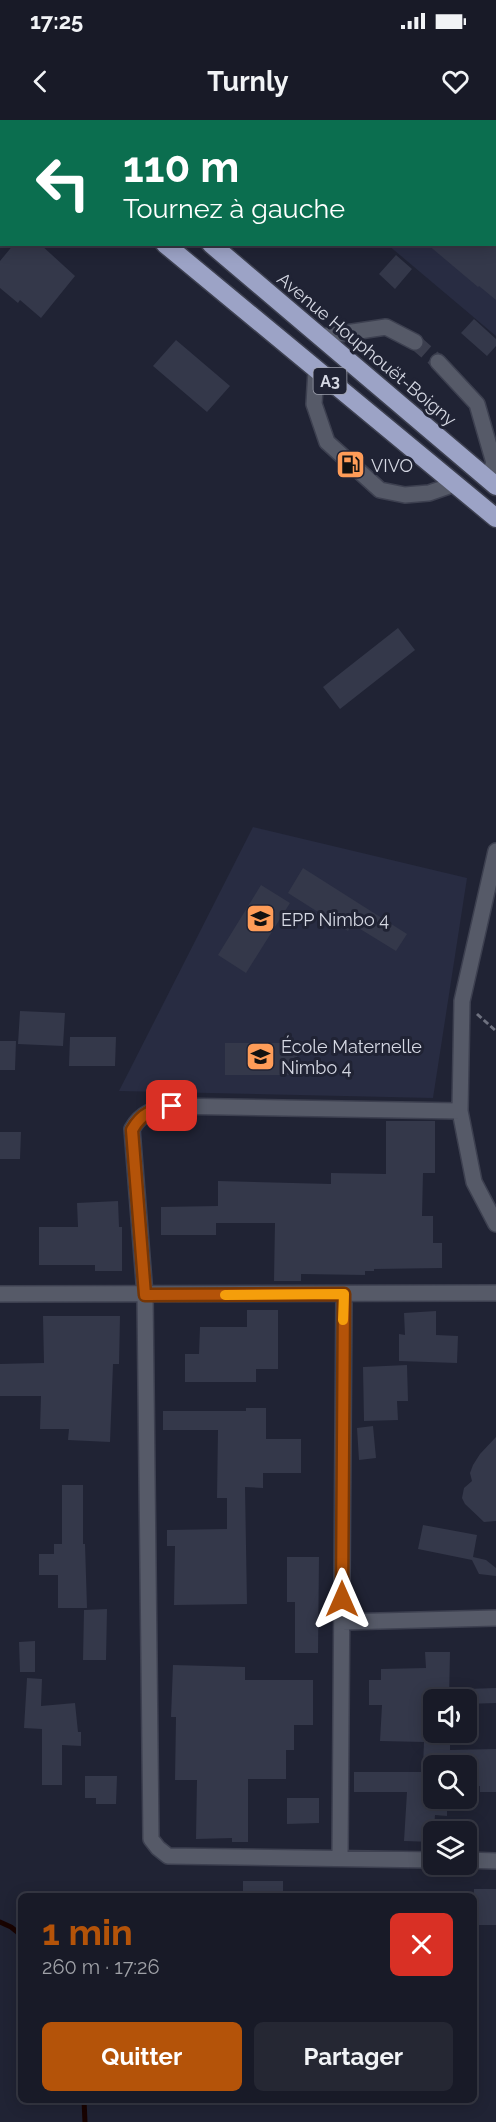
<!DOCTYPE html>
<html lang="fr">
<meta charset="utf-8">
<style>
body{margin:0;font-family:Raleway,sans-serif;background:#252733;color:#f1f3f6;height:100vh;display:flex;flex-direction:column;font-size:22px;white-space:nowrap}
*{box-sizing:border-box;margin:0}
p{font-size:20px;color:#9fa1a7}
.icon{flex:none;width:33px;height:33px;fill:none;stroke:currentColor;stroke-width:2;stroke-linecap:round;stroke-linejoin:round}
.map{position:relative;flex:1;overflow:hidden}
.sheet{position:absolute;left:18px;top:1773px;width:459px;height:210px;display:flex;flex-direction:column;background:#181a27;border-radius:9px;box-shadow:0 3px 15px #0003,0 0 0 2px #363844}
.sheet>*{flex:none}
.guide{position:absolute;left:0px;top:0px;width:496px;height:126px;box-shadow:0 3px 15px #0003,0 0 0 2px #363844;background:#0b6e4f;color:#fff;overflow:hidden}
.controls{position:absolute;left:423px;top:1569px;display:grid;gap:12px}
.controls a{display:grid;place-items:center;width:54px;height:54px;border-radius:9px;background:#181a27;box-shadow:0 3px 15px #0003,0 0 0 2px #363844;font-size:30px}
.pin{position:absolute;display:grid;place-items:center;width:51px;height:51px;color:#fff;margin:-26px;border-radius:12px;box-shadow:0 3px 9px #0006}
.me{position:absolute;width:66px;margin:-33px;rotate:0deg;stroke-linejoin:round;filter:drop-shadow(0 0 4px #0008)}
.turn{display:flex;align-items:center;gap:21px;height:126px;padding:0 24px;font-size:27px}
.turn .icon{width:78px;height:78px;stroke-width:2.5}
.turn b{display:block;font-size:42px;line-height:51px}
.round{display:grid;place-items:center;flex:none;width:63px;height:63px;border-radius:9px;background:#252733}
.head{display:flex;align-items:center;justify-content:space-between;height:102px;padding:0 24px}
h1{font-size:36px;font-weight:700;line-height:45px;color:#b45309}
.button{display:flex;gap:12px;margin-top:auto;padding:12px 24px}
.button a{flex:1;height:69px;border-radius:9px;background:#b45309;color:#fff;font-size:24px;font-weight:700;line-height:69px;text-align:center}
.button a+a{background:#252733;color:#f1f3f6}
.status{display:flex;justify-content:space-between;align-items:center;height:42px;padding:0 30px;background:#181a27;direction:ltr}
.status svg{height:16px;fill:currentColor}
header{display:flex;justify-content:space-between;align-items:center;height:78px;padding:0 24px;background:#181a27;font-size:27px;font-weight:700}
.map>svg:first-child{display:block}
</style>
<div class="status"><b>17:25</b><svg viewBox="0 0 49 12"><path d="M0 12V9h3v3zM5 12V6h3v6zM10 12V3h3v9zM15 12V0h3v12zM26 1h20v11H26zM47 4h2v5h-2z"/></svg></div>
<header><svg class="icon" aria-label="back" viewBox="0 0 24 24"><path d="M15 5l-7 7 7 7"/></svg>Turnly<svg class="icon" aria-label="heart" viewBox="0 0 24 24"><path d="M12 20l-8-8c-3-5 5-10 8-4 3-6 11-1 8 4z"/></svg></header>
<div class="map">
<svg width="496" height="2002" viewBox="0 0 496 2002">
<rect width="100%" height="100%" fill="#202334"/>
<path fill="#282c42" d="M481 0H496V216L388 125 495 124V2L479 1Z
M253 707 467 758 433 978 119 971Z"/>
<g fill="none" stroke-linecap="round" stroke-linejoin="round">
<path stroke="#180300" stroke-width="5" d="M0 1802 11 1807 21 1815
M84 1980 85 2002"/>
</g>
<path fill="#34384a" d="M14 124H40L75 156 41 198 20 180 18 183 0 168V141Z
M427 124H496V180L479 166 478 167Z
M396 135 412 149 395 169 379 154Z
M474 199 496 219V226L487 236 461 213Z
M176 220 230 266 207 292 153 246Z
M398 508 415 530 340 589 323 567Z
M303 748 407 814 396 831 352 804 348 811 288 773Z
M261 765 290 783 246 853 218 835Z
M20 891 65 893 63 926 18 924Z
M70 917H116L115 946H69Z
M0 921H16L15 950H0Z
M225 923H297V955H225Z
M386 1001H435V1053H423L422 1096H433V1123H442V1148L374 1149V1151H365V1155L301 1154V1161H274L275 1103H216V1115H161V1087L218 1086V1061L331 1064V1053L386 1054Z
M0 1012H21L20 1039H0Z
M118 1081 119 1107H122V1151H95V1145H39V1107H78L77 1083Z
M247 1190H278V1249H256V1262H185V1234H199L200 1207H247Z
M436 1191V1215L458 1216 457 1243 399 1241V1214L405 1215 404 1193Z
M43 1196H120L119 1244H113L110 1322 68 1320 69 1309H40L41 1276H0V1244L44 1243Z
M407 1245 408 1281H397L398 1300 364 1301 363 1247Z
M246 1288H266V1319H301V1353H263V1368L245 1367 247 1484 174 1485 175 1426H167V1410L227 1409V1378H217L218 1310H163V1291H246Z
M373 1306 376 1338 359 1340 357 1308Z
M496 1317V1401L484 1402 465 1384 462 1378 464 1368 472 1361 470 1353 473 1345 480 1334Z
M62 1365H83V1424H85L87 1488H58V1455H39V1434H54V1424H62Z
M423 1405 477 1415 473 1437 486 1440 496 1448V1456L479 1454 472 1440 418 1429Z
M287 1437H319L318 1533H295V1482H287Z
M107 1489 106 1540H83L84 1490Z
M35 1521V1552H20L19 1522Z
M425 1532H450L449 1580H434V1612H450V1630L496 1629V1672H480V1666H466V1646H423L424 1622 380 1621 382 1585H369V1560H381V1549L426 1548Z
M173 1545 245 1547V1560H313V1605H294V1630H286V1659H248V1722H232V1718L196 1719 197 1660H175L176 1597H171Z
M27 1558 42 1559 41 1586 75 1583 78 1612H81V1626L62 1625V1665H42V1609L24 1608Z
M496 1568V1583L466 1584V1569Z
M354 1652H434V1678H447V1696L435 1695 433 1722 404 1721 407 1672H354Z
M85 1656H117L116 1684H96V1678H85Z
M287 1678H319V1703L287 1704Z
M243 1761H283V1776H243Z
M474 1769H496V1805H474Z"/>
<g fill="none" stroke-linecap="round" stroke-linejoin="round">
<path stroke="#3b3e4e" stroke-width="15" stroke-dasharray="15 8" stroke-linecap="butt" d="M415 222 438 242"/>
<defs>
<path id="minor" d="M319 217 386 207 415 222
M438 242 477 284 494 343 487 359
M316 250 314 284 327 322 380 370 405 375 429 373 455 364
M496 731 462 881 460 991 474 1062 496 1104
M0 1174 496 1173
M342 1502 496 1498
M340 1738 344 1174
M434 1740 168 1736 158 1728 151 1719 145 1175 132 1009C142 992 153 990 172 986L460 991
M466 1740 496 1741"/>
<path id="highway" d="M22 0 23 2
M63 0 65 2
M165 124 496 398
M211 124 496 366"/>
</defs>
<use href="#minor" stroke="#3d4050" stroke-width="18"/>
<use href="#highway" stroke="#3d4050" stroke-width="21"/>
<path stroke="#6e717f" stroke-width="3" stroke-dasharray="6 3" stroke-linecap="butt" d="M477 894 496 911"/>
<use href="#minor" stroke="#565a68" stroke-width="15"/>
<use href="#highway" stroke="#9ca3c6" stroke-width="18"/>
</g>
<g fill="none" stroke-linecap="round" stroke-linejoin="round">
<defs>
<path id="route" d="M172 986C153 990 142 992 132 1010L145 1175 344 1174 342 1479"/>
</defs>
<use href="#route" stroke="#753606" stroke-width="15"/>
<use href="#route" stroke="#b45309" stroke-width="10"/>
<path stroke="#f59e0b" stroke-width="10" d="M225 1175 344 1174 343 1200"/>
</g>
<defs>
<symbol id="fuel-square" viewBox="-11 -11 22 22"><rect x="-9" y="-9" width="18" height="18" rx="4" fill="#fe9c58" stroke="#202334"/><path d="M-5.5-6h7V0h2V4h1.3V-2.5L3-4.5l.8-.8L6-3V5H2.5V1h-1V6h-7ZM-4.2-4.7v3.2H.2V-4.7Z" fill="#111"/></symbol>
<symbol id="school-square" viewBox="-11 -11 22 22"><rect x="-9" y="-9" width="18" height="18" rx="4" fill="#fe9c58" stroke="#202334"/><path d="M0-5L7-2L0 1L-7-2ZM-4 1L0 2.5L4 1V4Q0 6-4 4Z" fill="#111"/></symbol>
</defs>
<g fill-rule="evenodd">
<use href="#fuel-square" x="334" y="328" width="33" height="33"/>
<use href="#school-square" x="244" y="782" width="33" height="33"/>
<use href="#school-square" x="244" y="920" width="33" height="33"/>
</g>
<g text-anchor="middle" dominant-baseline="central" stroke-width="6" stroke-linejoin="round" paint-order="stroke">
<rect fill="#202334" stroke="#9fa2ae" stroke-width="1.5" x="313.5" y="248" width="33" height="26" rx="4.5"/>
<g font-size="16" font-weight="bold" fill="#d5d8e3">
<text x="330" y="261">A3</text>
</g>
<g font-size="18" fill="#d5d8e3" stroke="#202334">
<text transform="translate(367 229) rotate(40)">Avenue Houphouët-Boigny</text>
</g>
<g font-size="18" fill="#d5d8e3" stroke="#202334" text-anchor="start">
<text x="371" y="345">VIVO</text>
<text x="281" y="799">EPP Nimbo 4</text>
<text x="281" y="926">École Maternelle<tspan x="281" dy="21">Nimbo 4</tspan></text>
</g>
</g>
</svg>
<div class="controls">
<a><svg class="icon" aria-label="sound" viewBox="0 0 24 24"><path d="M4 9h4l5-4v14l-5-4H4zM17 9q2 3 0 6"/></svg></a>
<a><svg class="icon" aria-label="search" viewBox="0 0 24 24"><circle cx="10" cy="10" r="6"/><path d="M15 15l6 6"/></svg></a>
<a><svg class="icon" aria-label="layers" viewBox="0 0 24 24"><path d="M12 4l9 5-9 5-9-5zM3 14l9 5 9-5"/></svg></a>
</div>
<div class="pin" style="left:172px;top:986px;background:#d93025"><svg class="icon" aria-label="arrive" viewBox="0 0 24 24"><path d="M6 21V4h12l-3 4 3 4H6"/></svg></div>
<svg class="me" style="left:342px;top:1479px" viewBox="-20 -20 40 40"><path d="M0-17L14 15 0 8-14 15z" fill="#b45309" stroke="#fff" stroke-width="4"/></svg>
<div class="guide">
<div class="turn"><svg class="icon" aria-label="left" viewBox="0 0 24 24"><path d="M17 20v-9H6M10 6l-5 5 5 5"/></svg><div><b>110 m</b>Tournez à gauche</div></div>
</div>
<section class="sheet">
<div class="head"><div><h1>1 min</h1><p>260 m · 17:26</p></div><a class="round" style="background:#d93025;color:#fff"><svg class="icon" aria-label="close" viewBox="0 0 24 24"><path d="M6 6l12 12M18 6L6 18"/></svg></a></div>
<div class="button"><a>Quitter</a><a>Partager</a></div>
</section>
</div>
